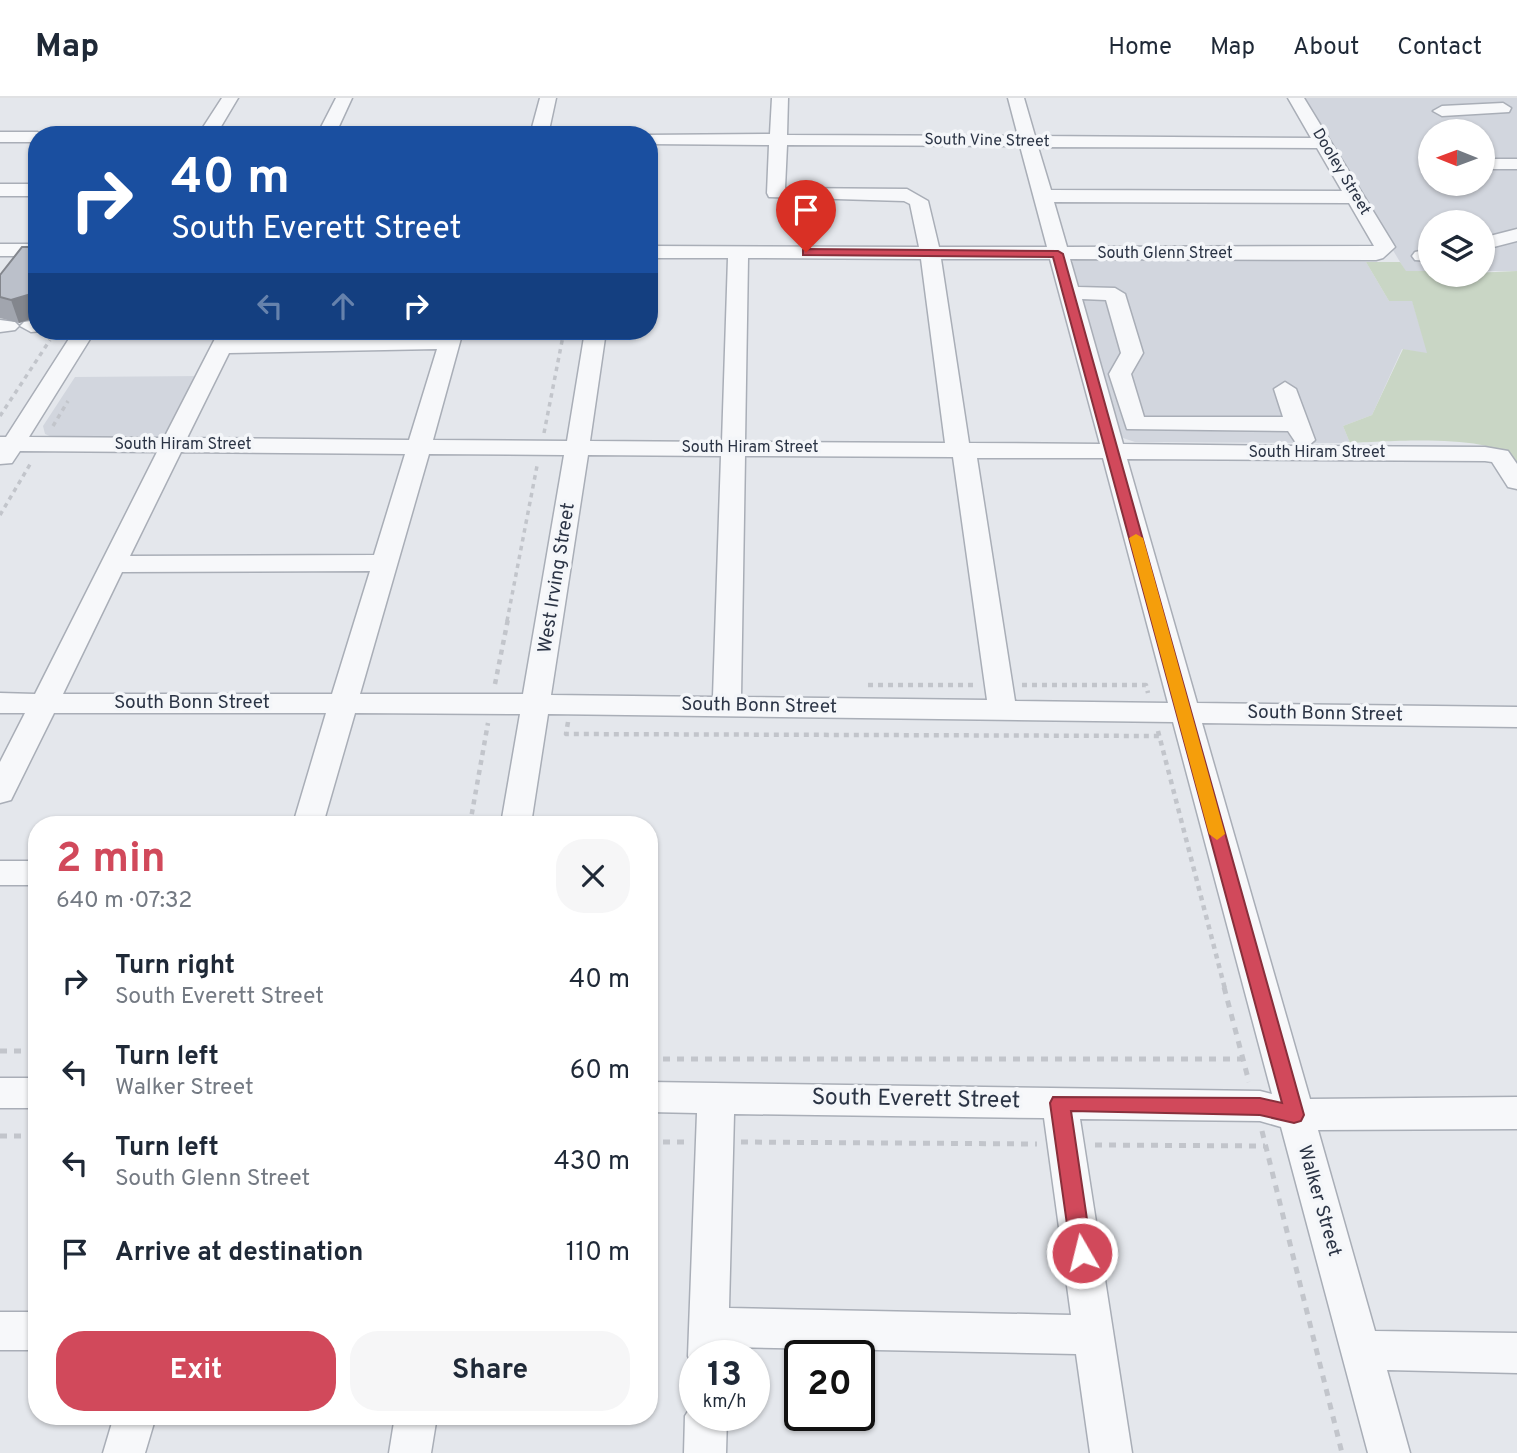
<!DOCTYPE html>
<meta charset="utf-8">
<style>
body{margin:0;font-family:Overpass,sans-serif;background:#f6f6f7;color:#1f2937;height:100vh;display:flex;flex-direction:column;font-size:26px;white-space:nowrap}
*{box-sizing:border-box;margin:0}
p{font-size:23px;color:#747a83}
.icon{flex:none;width:38px;height:38px;fill:none;stroke:currentColor;stroke-width:2;stroke-linecap:round;stroke-linejoin:round}
.map{position:relative;flex:1;overflow:hidden}
.sheet{position:absolute;left:28px;top:718px;width:630px;height:609px;display:flex;flex-direction:column;background:#fff;border-radius:28px;box-shadow:0 2px 5px #0004}
.sheet>*{flex:none}
.banner{position:absolute;left:28px;top:28px;width:630px;height:214px;border-radius:28px;box-shadow:0 2px 5px #0004;background:#1a4fa0;color:#fff;overflow:hidden}
.needle{width:46px;rotate:271deg}
.fabs{position:absolute;left:1418px;top:21px;display:grid;gap:14px}
.fabs a{display:grid;place-items:center;width:77px;height:77px;border-radius:50%;background:#fff;box-shadow:0 2px 5px #0004;font-size:35px}
.speed{position:absolute;left:679px;top:1242px;display:flex;gap:14px;font-size:35px;font-weight:700;text-align:center}
.speed>*{display:grid;place-content:center;width:91px;height:91px;border-radius:50%;background:#fff;box-shadow:0 2px 5px #0004;line-height:1}
.speed small{font-size:18px;font-weight:400}
.speed .limit{border:4px solid #111;border-radius:10px;background:#fff;color:#111}
.pin{position:absolute;display:grid;place-items:center;width:60px;height:60px;color:#fff;margin:-72px -30px;border-radius:50% 50% 50% 0;rotate:-45deg;box-shadow:0 0 7px #0007}
.pin .icon{rotate:45deg}
.me{position:absolute;width:77px;margin:-38px;rotate:352deg;stroke-linejoin:round;filter:drop-shadow(0 0 5px #0008)}
.turn{display:flex;align-items:center;gap:24px;height:147px;padding:0 28px;font-size:32px}
.turn .icon{width:91px;height:91px;stroke-width:2.5}
.turn b{display:block;font-size:49px;line-height:60px}
.lanes{display:flex;align-items:center;height:66px;padding:0 28px;background:#0003;justify-content:center;gap:35px;direction:ltr}
.lanes .off{opacity:.35}
.round{display:grid;place-items:center;flex:none;width:74px;height:74px;border-radius:28px;background:#f6f6f7}
.headline{display:flex;align-items:center;justify-content:space-between;height:119px;padding:0 28px}
h1{font-size:42px;font-weight:700;line-height:52px;color:#d1495b}
.primary-button{display:flex;gap:14px;margin-top:auto;padding:14px 28px}
.primary-button a{flex:1;height:80px;border-radius:28px;background:#d1495b;color:#fff;font-size:28px;font-weight:700;line-height:80px;text-align:center}
.primary-button a+a{background:#f6f6f7;color:#1f2937}
ul{padding:0;list-style:none}
li{display:flex;align-items:center;gap:21px;height:91px;padding:0 28px}
li div{flex:1}
li b{display:block;font-size:26px}
li em{font-style:normal}
header{display:flex;align-items:center;gap:42px;box-sizing:border-box;height:98px;padding:0 35px;background:#fff;border-bottom:2px solid #e0e1e3}
header strong{font-size:33px}
nav{display:flex;gap:38px;margin-inline-start:auto;font-size:24px}
.map>svg:first-child{display:block}
</style>
<header>
<strong>Map</strong>
<nav><a>Home</a><a>Map</a><a>About</a><a>Contact</a></nav>
</header>
<div class="map">
<svg width="1517" height="1355" viewBox="0 0 1517 1355">
<rect width="100%" height="100%" fill="#e4e7ec"/>
<path fill="#d2d6de" fill-rule="evenodd" d="M1302 0H1517V173H1482V124H1430V173L1406 174ZM1430 33H1482V86H1430Z
M1077 160 1366 164 1389 203 1412 202 1428 256 1402 251 1372 317 1343 328 1350 345 1135 344 1123 340 1118 332 1072 164Z
M201 278 170 339H52L45 336 43 328 75 279Z"/>
<path fill="#c9d6c5" d="M1366 164H1400L1406 173H1430V177L1517 173V364C1498 334 1384 344 1350 345L1343 328 1372 317 1403 251 1427 255 1412 203H1389Z"/>
<g fill="none" stroke-linecap="round" stroke-linejoin="round">
<defs>
<path id="minor" d="M222 0H238L216 37H198Z
M336 0H352L335 37H317Z
M540 0H556L548 37H530Z
M772 0H788L787 37 1018 38 1008 0H1024L1035 38 1311 40 1288 0H1304L1395 149 1383 160 1376 162 1070 161 1078 189 1115 190 1125 196 1143 255 1131 276 1144 319H1283L1274 291 1285 284 1296 291 1315 342 1308 348 1485 349 1508 353 1517 366V391L1508 389 1492 364 1485 363 1127 361 1197 605 1517 609V629L1202 625 1310 1001 1517 999V1031L1318 1032 1375 1233 1517 1235V1275L1387 1272 1410 1355H1368L1281 1029 1260 1023 1080 1021 1132 1355H1090L1076 1256 729 1249 728 1258H695V1273L688 1258 697 1015 649 1014V984L1260 993 1272 996 1173 624 548 616 531 726H501L520 616 355 615 323 726H293L326 615H54L11 702 0 705V664L25 615H0V595L35 596 157 354 20 353 12 365 0 366V339H6L74 233H95L29 339 164 340 219 233H239L235 242 441 238 443 233H463L433 342 567 343 585 233H606L590 343 722 344 728 160H649V148L919 149 910 106 904 103 769 99 767 95 769 47 649 46V37H645L770 36ZM787 47 1020 48 1047 149H939L928 103 907 91 785 90ZM1038 49 1317 50 1342 93 1051 92ZM1054 104 1349 105 1374 148 1067 149ZM748 160 921 161 945 345 745 344ZM941 161H1050L1100 346 969 345ZM1082 201 1106 202 1121 255 1109 276 1127 331 1288 333 1298 348 1123 346ZM437 251 409 342 187 340 229 255ZM181 354 405 356 374 457 130 458ZM429 356 564 357 523 596H360ZM588 357 721 358 713 599 551 597ZM745 358 953 359 987 602 741 599ZM977 360H1103L1168 605 1015 603ZM370 473 332 596H63L122 474ZM734 1016 1044 1020 1071 1217 729 1210Z
M1503 5 1511 10 1509 14 1442 18 1433 13 1442 8Z
M0 34H37L44 37H37V44H0Z
M1482 61H1517V71H1482Z
M0 86H37V98H0Z
M1517 131V143L1482 152V140Z
M0 146H37V158H0Z
M1430 151V163L1415 162 1412 158 1415 154Z
M0 222 15 224 19 228 15 232 0 234Z
M37 222V233H43L31 234 20 228 24 224Z
M0 763H37V787H0Z
M0 980H37V1010H0Z
M0 1214H37V1252H0Z
M695 1302V1318H727L726 1355H684L685 1318Z
M114 1318H156L145 1355H103Z
M395 1318H437L431 1355H389Z"/>
</defs>
<use href="#minor" stroke="#a9aeb7" stroke-width="3"/>
<path stroke="#c2c5cb" stroke-width="2.5" stroke-dasharray="3.5 3.5" stroke-linecap="butt" d="M52 33 185 34"/>
<path stroke="#c2c5cb" stroke-width="3.5" stroke-dasharray="4.5 4.5" stroke-linecap="butt" d="M0 318 50 242
M53 328 68 303
M544 335 564 233
M0 417 32 363
M507 523 537 368"/>
<path stroke="#c2c5cb" stroke-width="4.5" stroke-dasharray="5 5" stroke-linecap="butt" d="M495 586 508 521
M868 587H975
M1022 587H1146L1148 595
M568 624 566 636 1159 638
M1158 633 1225 891
M470 726 488 625"/>
<path stroke="#c2c5cb" stroke-width="5" stroke-dasharray="7 7" stroke-linecap="butt" d="M1224 889 1249 984
M0 953H37
M649 961H1243
M1262 1033 1342 1355
M0 1038H37
M649 1044H687
M741 1044 1037 1046
M1095 1047 1265 1048"/>
<use href="#minor" fill="#f7f8fa" fill-rule="evenodd"/>
</g>
<path fill="#a1a5ae" d="M37 149V220L19 225 0 220V177Z"/>
<path fill="#83868d" d="M28 197 37 219 19 225 11 202Z"/>
<path fill="#bbc0ca" stroke="#83868d" stroke-width="2" d="M22 149H37V201H32L28 197 11 202 0 199V177Z"/>
<path fill="#d1495b" stroke="#882f3b" stroke-width="2" d="M806 151 1058 153 1063 156 1304 1017 1301 1023 1294 1025 1260 1017 1071 1013 1092 1155 1089 1162 1082 1165 1074 1162 1071 1155 1050 1005 1053 999 1260 1000 1282 1005 1053 159 803 157V152Z"/>
<path fill="#f59e0b" d="M1136 436 1143 440 1225 736 1217 742 1209 736 1129 440Z"/>
<g text-anchor="middle" dominant-baseline="central" stroke-width="7" stroke-linejoin="round" paint-order="stroke">
<g font-size="16" fill="#2b3445" stroke="#f4f6f9">
<text transform="translate(987 43) rotate(1)">South Vine Street</text>
<text transform="translate(1341 74) rotate(59)">Dooley Street</text>
<text x="1165" y="156">South Glenn Street</text>
<text x="183" y="347">South Hiram Street</text>
<text x="750" y="350">South Hiram Street</text>
<text x="1317" y="355">South Hiram Street</text>
</g>
<g font-size="19" fill="#2b3445" stroke="#f4f6f9">
<text transform="translate(557 480) rotate(-81)">West Irving Street</text>
<text x="192" y="605">South Bonn Street</text>
<text transform="translate(759 608) rotate(1)">South Bonn Street</text>
<text transform="translate(1325 616) rotate(1)">South Bonn Street</text>
<text transform="translate(1319 1103) rotate(74)">Walker Street</text>
</g>
<g font-size="23" fill="#2b3445" stroke="#f4f6f9">
<text transform="translate(916 1002) rotate(1)">South Everett Street</text>
</g>
</g>
</svg>
<div class="fabs">
<a><svg class="needle" viewBox="-14 -14 28 28"><path d="M0-13l5 13h-10z" fill="#e53935"/><path d="M0 13l5-13h-10z" fill="#747a83"/></svg></a>
<a><svg class="icon" aria-label="layers" viewBox="0 0 24 24"><path d="M12 4l9 5-9 5-9-5zM3 14l9 5 9-5"/></svg></a>
</div>
<div class="speed"><div>13<small>km/h</small></div><div class="limit">20</div></div>
<div class="pin" style="left:806px;top:154px;background:#d93025"><svg class="icon" aria-label="arrive" viewBox="0 0 24 24"><path d="M6 21V4h12l-3 4 3 4H6"/></svg></div>
<svg class="me" style="left:1082px;top:1155px" viewBox="-20 -20 40 40"><circle r="17" fill="#d1495b" stroke="#fff" stroke-width="3"/><path d="M0-11L8 9 0 5-8 9z" fill="#fff"/></svg>
<div class="banner">
<div class="turn"><svg class="icon" aria-label="right" viewBox="0 0 24 24"><path d="M7 20v-9h11M14 6l5 5-5 5"/></svg><div><b>40 m</b>South Everett Street</div></div>
<div class="lanes"><svg class="icon off" aria-label="left" viewBox="0 0 24 24"><path d="M17 20v-9H6M10 6l-5 5 5 5"/></svg><svg class="icon off" aria-label="ahead" viewBox="0 0 24 24"><path d="M12 20V5M6 11l6-6 6 6"/></svg><svg class="icon" aria-label="right" viewBox="0 0 24 24"><path d="M7 20v-9h11M14 6l5 5-5 5"/></svg></div>
</div>
<section class="sheet">
<div class="headline"><div><h1>2 min</h1><p>640 m · 07:32</p></div><a class="round"><svg class="icon" aria-label="close" viewBox="0 0 24 24"><path d="M6 6l12 12M18 6L6 18"/></svg></a></div>
<ul>
<li><svg class="icon" aria-label="right" viewBox="0 0 24 24"><path d="M7 20v-9h11M14 6l5 5-5 5"/></svg><div><b>Turn right</b><p>South Everett Street</p></div><em>40 m</em></li>
<li><svg class="icon" aria-label="left" viewBox="0 0 24 24"><path d="M17 20v-9H6M10 6l-5 5 5 5"/></svg><div><b>Turn left</b><p>Walker Street</p></div><em>60 m</em></li>
<li><svg class="icon" aria-label="left" viewBox="0 0 24 24"><path d="M17 20v-9H6M10 6l-5 5 5 5"/></svg><div><b>Turn left</b><p>South Glenn Street</p></div><em>430 m</em></li>
<li><svg class="icon" aria-label="arrive" viewBox="0 0 24 24"><path d="M6 21V4h12l-3 4 3 4H6"/></svg><div><b>Arrive at destination</b></div><em>110 m</em></li>
</ul>
<div class="primary-button"><a>Exit</a><a>Share</a></div>
</section>
</div>
